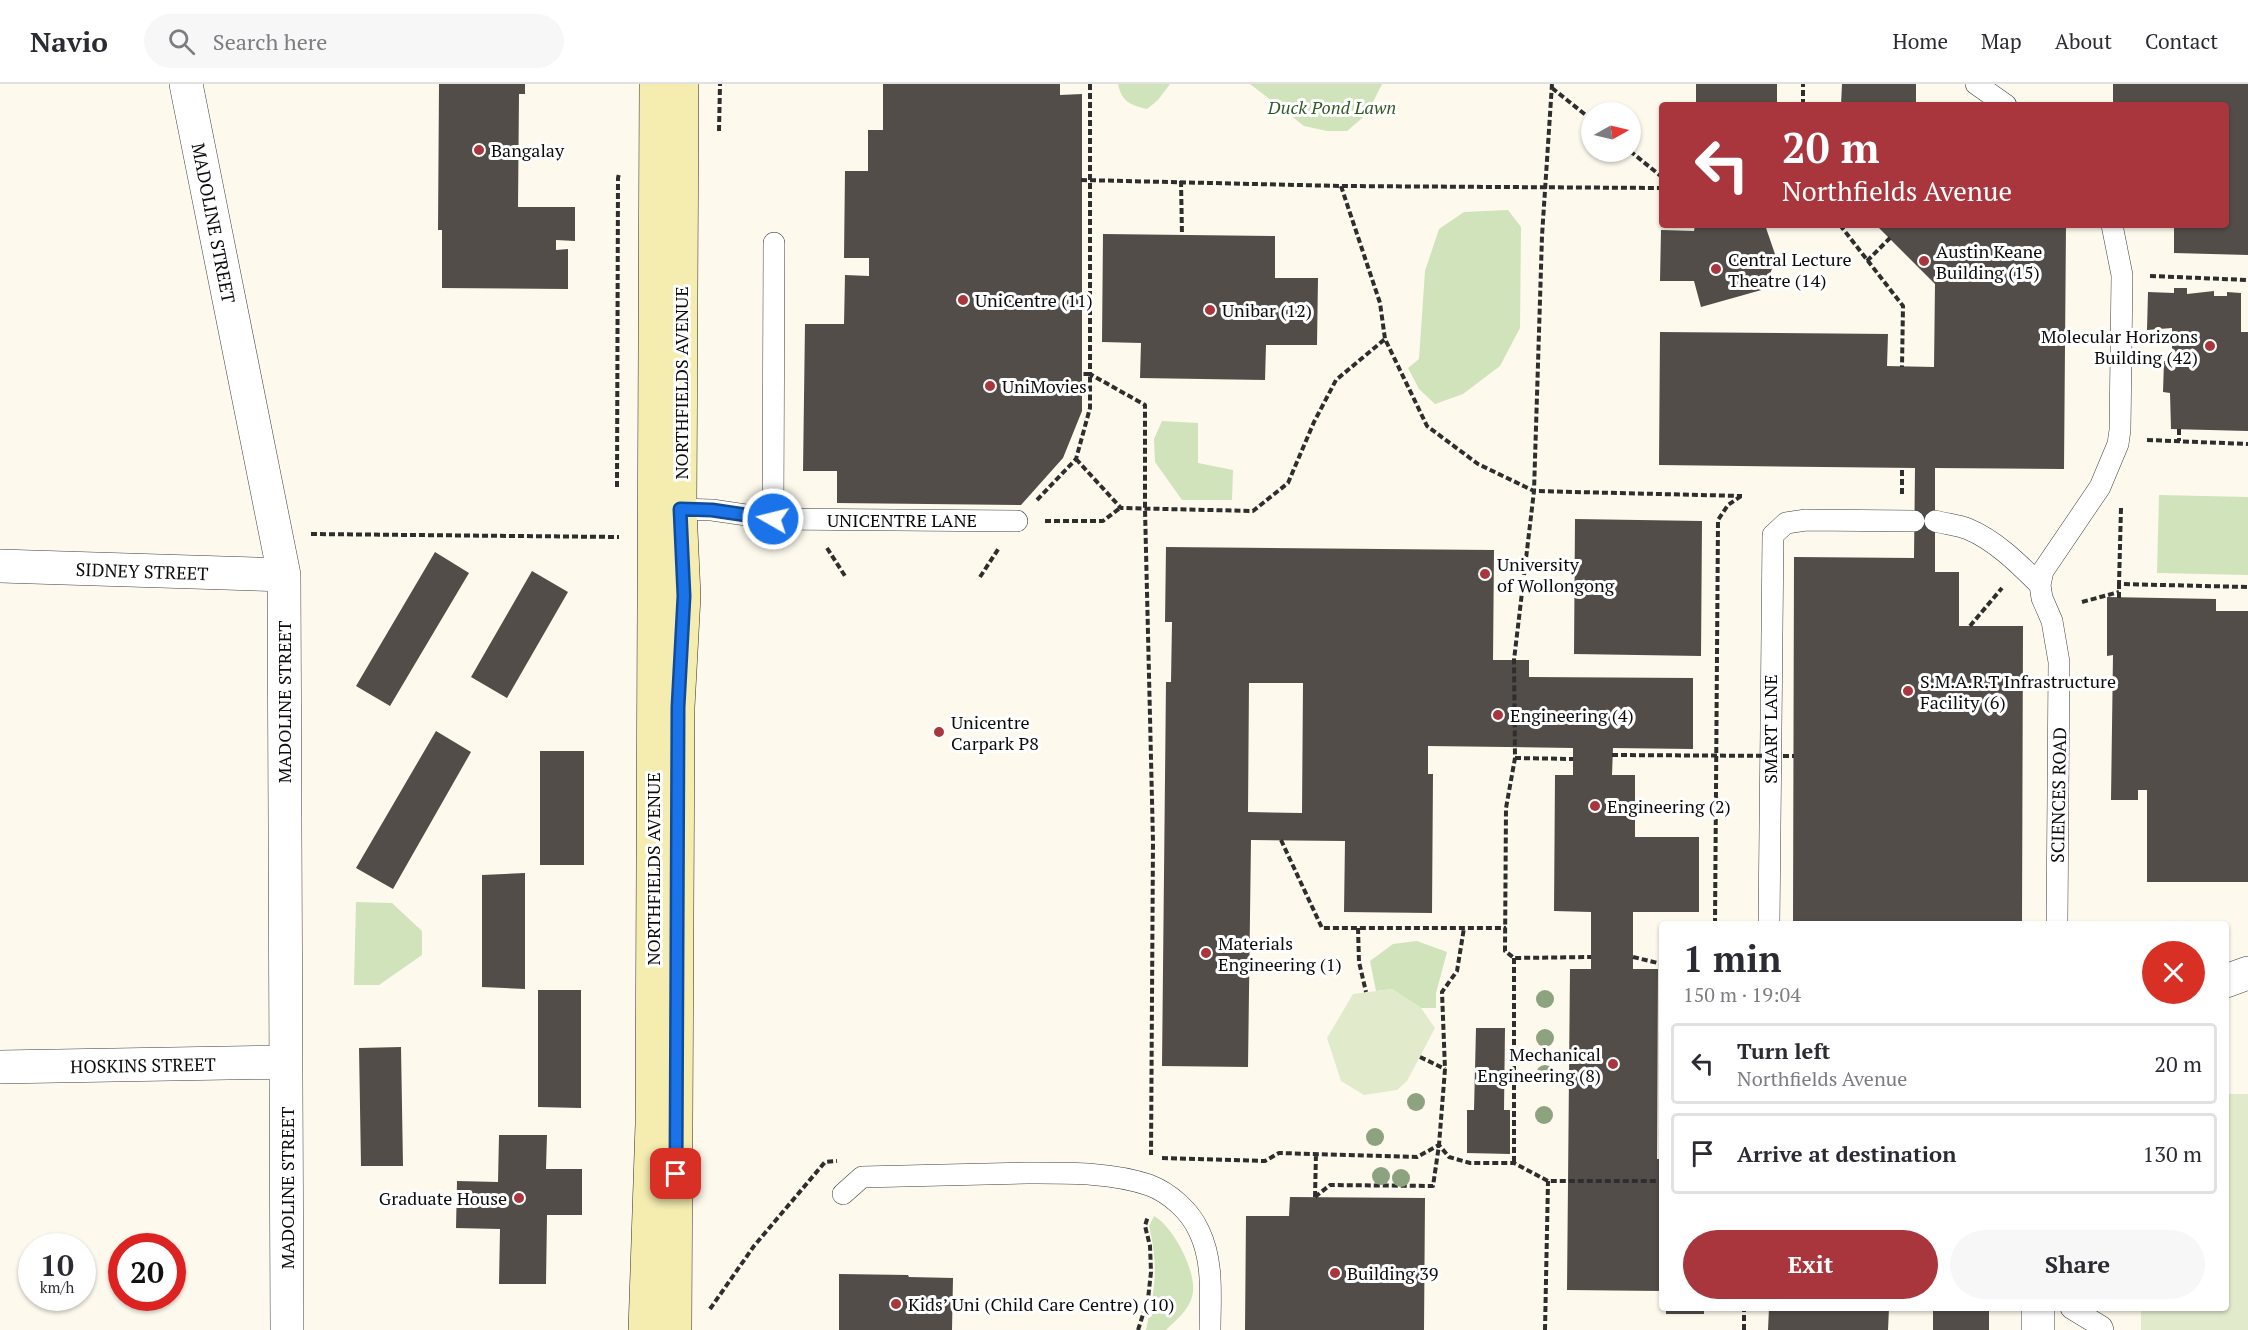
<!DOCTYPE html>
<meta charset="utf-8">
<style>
body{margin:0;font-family:"PT Serif",serif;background:#f7f7f7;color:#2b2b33;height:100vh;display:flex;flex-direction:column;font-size:22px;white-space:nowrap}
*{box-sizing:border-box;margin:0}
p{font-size:20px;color:#7c7c81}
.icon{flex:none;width:33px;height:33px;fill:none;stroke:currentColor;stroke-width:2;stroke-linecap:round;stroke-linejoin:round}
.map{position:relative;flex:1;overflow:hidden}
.panel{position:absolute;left:1659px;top:837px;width:570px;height:390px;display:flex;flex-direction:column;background:#fff;border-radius:6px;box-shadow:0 2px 4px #0004}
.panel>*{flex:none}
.top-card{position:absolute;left:1659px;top:18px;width:570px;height:126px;border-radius:6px;box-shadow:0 2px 4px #0004;background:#aa363d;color:#fff;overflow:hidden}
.needle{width:39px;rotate:82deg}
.tools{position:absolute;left:1581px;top:18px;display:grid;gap:12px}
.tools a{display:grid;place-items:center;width:60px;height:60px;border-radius:50%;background:#fff;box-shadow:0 2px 4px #0004;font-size:30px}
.speed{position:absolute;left:18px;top:1149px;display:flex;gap:12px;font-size:30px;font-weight:700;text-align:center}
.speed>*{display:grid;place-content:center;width:78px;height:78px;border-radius:50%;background:#fff;box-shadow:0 2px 4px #0004;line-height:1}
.speed small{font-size:15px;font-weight:400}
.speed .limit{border:9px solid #d22;background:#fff;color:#111}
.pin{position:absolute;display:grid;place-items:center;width:51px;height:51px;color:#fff;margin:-26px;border-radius:12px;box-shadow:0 3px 9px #0006}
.me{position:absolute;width:66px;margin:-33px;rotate:278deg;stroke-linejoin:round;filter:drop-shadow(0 0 4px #0008)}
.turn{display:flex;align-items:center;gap:21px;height:126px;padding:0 24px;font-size:27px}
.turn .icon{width:78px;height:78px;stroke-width:2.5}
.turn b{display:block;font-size:42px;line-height:51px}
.round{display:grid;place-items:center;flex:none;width:63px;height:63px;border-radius:32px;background:#f7f7f7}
.summary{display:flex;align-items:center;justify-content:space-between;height:102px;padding:0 24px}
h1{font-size:36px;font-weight:600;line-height:45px}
.primary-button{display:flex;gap:12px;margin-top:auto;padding:12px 24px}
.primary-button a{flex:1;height:69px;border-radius:36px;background:#aa363d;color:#fff;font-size:24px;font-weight:600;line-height:69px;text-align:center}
.primary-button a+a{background:#f7f7f7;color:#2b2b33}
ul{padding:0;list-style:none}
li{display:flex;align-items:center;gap:18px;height:81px;margin:0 12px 9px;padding:0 12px;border:3px solid #e1e1e2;border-radius:6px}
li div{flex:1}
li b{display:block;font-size:22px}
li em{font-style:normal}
header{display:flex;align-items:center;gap:36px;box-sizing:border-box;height:84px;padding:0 30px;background:#fff;border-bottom:2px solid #e1e1e2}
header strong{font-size:28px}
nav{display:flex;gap:33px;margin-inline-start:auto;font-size:21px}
.search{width:420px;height:54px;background:#f7f7f7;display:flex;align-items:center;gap:15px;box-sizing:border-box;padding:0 21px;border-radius:33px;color:#7c7c81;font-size:22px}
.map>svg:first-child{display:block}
</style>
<header>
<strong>Navio</strong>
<div class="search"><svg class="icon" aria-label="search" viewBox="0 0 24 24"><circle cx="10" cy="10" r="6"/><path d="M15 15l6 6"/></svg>Search here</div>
<nav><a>Home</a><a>Map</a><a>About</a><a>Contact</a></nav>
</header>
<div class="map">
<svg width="2248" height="1246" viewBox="0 0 2248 1246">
<rect width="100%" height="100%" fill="#fdf9ed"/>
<path fill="#d0e3bb" d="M1118 0H1170L1158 16 1147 25C1130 21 1122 18 1118 0Z
M1250 0H1382L1367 30 1347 47H1327L1304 42Z
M1508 126 1521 143 1520 244 1500 282 1463 310 1435 320 1419 305 1408 284 1419 275 1425 187 1439 145 1464 128Z
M1162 337 1198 339V379L1233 386 1232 416H1182L1155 378 1154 355Z
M2159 411 2248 413V491L2157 489Z
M356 818 392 819 422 847V871L379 901H354Z
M1417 857 1447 868 1436 909V924H1421L1392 905 1376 907 1370 877 1393 860Z
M1154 1132C1174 1143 1199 1191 1192 1213 1188 1227 1175 1237 1166 1246H1146C1155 1205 1159 1183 1149 1142Z"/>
<path fill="#e1ebcc" d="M1392 905 1421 924 1435 944 1407 997 1397 1006 1364 1011 1341 997 1327 954 1353 910Z
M2226 1010H2248V1246H2141V1224H2226Z"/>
<path fill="#534d4a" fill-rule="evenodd" d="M439 0H525V10H519L518 123H575V157L556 156V166L568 165V205L442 204V146H438Z
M883 0H1060V11L1082 10V327L1063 374 1021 421 837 419V387H803L805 240H844L845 191 869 192V174H844L845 87H868V46H883Z
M1696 0H1777V21H1696Z
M1842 0H1916V21H1841Z
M2113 0H2248V171L2174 169V141H2226V21H2113Z
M1695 141H1765L1776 173 1765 205 1701 223 1694 197H1660L1661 146 1694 147Z
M1876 141H2066L2064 385 1935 384V488H1959V542H2023L2022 840H1793L1794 473 1914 474 1915 384 1659 381 1660 248 1888 250 1887 282 1934 283 1935 200Z
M1103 150 1275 152V194H1318L1317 261H1266L1265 296 1140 294 1141 259 1102 258Z
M2174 204H2187V210L2214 207V212H2227V208L2241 209V248H2248V347L2171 345 2170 309 2163 308 2164 277H2172V244L2147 246 2148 208 2174 209Z
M1575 435 1702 437 1701 572 1574 570Z
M1166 463 1494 466 1493 576H1529V593L1693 594V665L1613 664 1612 691H1635V753H1699V828H1633V885H1658L1657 1075H1662V1207L1567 1206 1570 885H1591V828L1554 827 1555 691H1573V664L1428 662V690H1433L1432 829 1344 828 1345 757 1251 756 1248 983 1162 982 1166 598H1171L1172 538H1165ZM1249 599H1303L1302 729 1248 728Z
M435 468 469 489 390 622 356 602Z
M532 487 568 508 507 614 471 593Z
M2107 513 2216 515V527H2248V798H2147V706H2138V716H2111L2113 571 2107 572Z
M436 647 471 668 393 805 356 784Z
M540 667H584V781H540Z
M525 789V905L482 903V791Z
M538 906H581V1024L538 1023Z
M1476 944H1505L1504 1026H1510V1070L1467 1069V1026H1474Z
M401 963 403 1082H361L359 964Z
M499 1051H547L546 1085H582V1131H547L546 1200H499L500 1145 456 1144 457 1097 498 1098Z
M1290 1113 1425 1114 1424 1246H1245L1246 1132H1289Z
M839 1190 908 1191 909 1193 953 1194 952 1246H839Z
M1666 1224H1704V1230H1666Z
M1769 1224H1889L1888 1246H1768Z
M1933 1224H1989V1246H1933Z"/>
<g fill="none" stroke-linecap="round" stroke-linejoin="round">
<defs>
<path id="service" d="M1976 0 2006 21
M680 425 712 426 773 435 1017 437
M773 435 774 159
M1935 437C1946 440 1958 441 1968 445 1995 456 2019 480 2040 501
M1769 840 1773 451 1786 439 1806 436 1914 437
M2057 840 2059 578 2052 537 2042 514 2040 501 2043 487 2100 403 2118 360 2120 346 2122 191 2112 141
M843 1110 862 1093C917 1092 972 1090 1027 1089 1067 1089 1111 1088 1149 1101 1170 1109 1190 1127 1199 1147 1214 1178 1210 1213 1210 1246
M2071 1224 2102 1243 2103 1246"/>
<path id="minor" d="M186 0 284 491 287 1246
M0 482 284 491
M2226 897 2248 889
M0 983 286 978
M2038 1246V1224"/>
<path id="secondary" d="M645 1246 652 1040 656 0
M675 1246 678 623 684 512 680 425 682 0"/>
</defs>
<use href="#service" stroke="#3f3f3f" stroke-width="22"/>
<use href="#minor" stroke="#3f3f3f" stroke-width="34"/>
<use href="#secondary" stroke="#2e2e2e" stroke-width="34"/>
<path stroke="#2e2e2e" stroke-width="4" stroke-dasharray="6 3" stroke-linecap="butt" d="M1090 0V290L1145 321V425L1153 758 1151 1071
M1552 0 1542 152 1534 407 1514 576 1515 674 1506 724 1505 867 1514 874 1591 873
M1552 4 1592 36
M1803 21V0
M719 47 720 0
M1630 67 1662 93
M1081 96 1341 102 1662 104
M1181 97 1182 151
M1341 102 1380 219 1385 255 1427 342 1478 380 1534 407 1742 412
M1840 141 1903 222 1902 283
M1867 177 1890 154
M2150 192 2248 196
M2179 345V357
M2147 356 2248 360
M1076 375 1121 424 1253 427 1288 399 1314 338 1336 296 1385 255
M617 403 618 94 619 90
M1902 410V384
M1037 416 1076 375 1090 324V290H1082
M2121 424 2119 500 2248 503
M1045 437H1103L1120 424
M311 450 619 453
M827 464 845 492
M980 493 999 464
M2119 514V500
M2082 518 2119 508
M1970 542 2002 504
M1515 674 1573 675
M1281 756 1322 844H1506
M1715 840 1718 436 1728 421 1741 412
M1358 844 1359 878 1366 908
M1633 873 1662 880
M1514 874V1079
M1420 973 1445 985
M1162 1074 1265 1077 1279 1069 1417 1073 1439 1061 1449 1073 1470 1079H1514L1548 1097H1662
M1315 1113 1330 1101 1433 1102 1439 1061 1445 985 1442 908 1457 887 1464 844
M1315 1113 1316 1069
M710 1225 754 1162 825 1078 837 1077
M1138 1246 1148 1215 1151 1188 1150 1162 1145 1142 1148 1132
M1545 1246 1548 1097
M1744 1246V1224"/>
<use href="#service" stroke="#fff" stroke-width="21"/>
<use href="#minor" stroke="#fff" stroke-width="33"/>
<use href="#secondary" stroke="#f5ecb0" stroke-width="33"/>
<path stroke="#2e2e2e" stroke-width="4" stroke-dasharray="6 3" stroke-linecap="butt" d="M1612 671 1794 672"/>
</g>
<g fill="#8da27f">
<circle cx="1545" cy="915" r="9"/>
<circle cx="1545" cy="954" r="9"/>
<circle cx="1545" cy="990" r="9"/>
<circle cx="1416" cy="1018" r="9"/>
<circle cx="1544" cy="1031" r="9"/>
<circle cx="1375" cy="1053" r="9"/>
<circle cx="1381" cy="1092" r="9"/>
<circle cx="1401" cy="1094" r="9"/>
</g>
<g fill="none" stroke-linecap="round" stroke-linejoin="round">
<defs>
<path id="route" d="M676 1090 678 623 684 512 680 425 712 426 773 435"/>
</defs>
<use href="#route" stroke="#114b97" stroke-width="15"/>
<use href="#route" stroke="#1a73e8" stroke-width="10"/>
</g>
<g fill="#aa363d" stroke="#fff" stroke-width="2">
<circle cx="479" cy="66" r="6"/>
<circle cx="1924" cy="177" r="6"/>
<circle cx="1716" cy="185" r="6"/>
<circle cx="963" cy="216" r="6"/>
<circle cx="1210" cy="226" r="6"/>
<circle cx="2210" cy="262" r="6"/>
<circle cx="990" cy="302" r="6"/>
<circle cx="1485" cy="490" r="6"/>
<circle cx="1908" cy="607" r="6"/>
<circle cx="1498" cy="631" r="6"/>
<circle cx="939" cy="648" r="6"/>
<circle cx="1595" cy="722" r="6"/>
<circle cx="1206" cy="869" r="6"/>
<circle cx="1613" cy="980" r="6"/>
<circle cx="519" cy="1114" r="6"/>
<circle cx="1335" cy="1189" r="6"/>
<circle cx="896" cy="1220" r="6"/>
</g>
<g text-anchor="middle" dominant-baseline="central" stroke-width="6" stroke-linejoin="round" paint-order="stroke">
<g font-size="18" font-style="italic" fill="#315b25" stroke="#fff">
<text x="1332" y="23">Duck Pond Lawn</text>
</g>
<g font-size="18" fill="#0c0c0c" stroke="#fff" text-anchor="start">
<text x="491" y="66">Bangalay</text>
<text x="1936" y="167">Austin Keane<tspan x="1936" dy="21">Building (15)</tspan></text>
<text x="1728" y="175">Central Lecture<tspan x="1728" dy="21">Theatre (14)</tspan></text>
<text x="975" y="216">UniCentre (11)</text>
<text x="1222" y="226">Unibar (12)</text>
<text x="2198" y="252" text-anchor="end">Molecular Horizons<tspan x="2198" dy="21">Building (42)</tspan></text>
<text x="1002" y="302">UniMovies</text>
<text x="1497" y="480">University<tspan x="1497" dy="21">of Wollongong</tspan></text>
<text x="1920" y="597">S.M.A.R.T Infrastructure<tspan x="1920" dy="21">Facility (6)</tspan></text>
<text x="1510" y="631">Engineering (4)</text>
<text x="951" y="638">Unicentre<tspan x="951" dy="21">Carpark P8</tspan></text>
<text x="1607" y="722">Engineering (2)</text>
<text x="1218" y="859">Materials<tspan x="1218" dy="21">Engineering (1)</tspan></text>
<text x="1601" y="970" text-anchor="end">Mechanical<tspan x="1601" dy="21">Engineering (8)</tspan></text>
<text x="507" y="1114" text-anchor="end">Graduate House</text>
<text x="1347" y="1189">Building 39</text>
<text x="908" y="1220">Kids’ Uni (Child Care Centre) (10)</text>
</g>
<g font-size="18" fill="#0c0c0c" stroke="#fff">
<text transform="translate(214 139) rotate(79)">MADOLINE STREET</text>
<text transform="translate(681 299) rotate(-90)">NORTHFIELDS AVENUE</text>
<text x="902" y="436">UNICENTRE LANE</text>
<text transform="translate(142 487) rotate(2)">SIDNEY STREET</text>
<text transform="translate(284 618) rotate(-90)">MADOLINE STREET</text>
<text transform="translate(1770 645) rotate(-90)">SMART LANE</text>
<text transform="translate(2058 711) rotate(-89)">SCIENCES ROAD</text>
<text transform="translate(653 785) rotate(-90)">NORTHFIELDS AVENUE</text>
<text transform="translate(143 981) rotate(-1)">HOSKINS STREET</text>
<text transform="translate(287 1104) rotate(-90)">MADOLINE STREET</text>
</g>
</g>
</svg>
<div class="tools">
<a><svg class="needle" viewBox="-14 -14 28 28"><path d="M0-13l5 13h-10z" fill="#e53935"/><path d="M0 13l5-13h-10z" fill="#7c7c81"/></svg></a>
</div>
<div class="speed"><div>10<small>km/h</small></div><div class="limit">20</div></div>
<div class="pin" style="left:676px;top:1090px;background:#d93025"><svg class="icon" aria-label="arrive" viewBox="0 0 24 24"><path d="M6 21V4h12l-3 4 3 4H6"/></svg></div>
<svg class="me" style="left:773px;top:435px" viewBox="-20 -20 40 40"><circle r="17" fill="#1a73e8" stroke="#fff" stroke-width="3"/><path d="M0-11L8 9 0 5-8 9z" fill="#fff"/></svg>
<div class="top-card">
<div class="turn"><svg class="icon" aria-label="left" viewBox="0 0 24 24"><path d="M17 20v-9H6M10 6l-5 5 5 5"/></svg><div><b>20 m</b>Northfields Avenue</div></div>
</div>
<section class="panel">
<div class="summary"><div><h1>1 min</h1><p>150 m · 19:04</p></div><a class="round" style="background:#d93025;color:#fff"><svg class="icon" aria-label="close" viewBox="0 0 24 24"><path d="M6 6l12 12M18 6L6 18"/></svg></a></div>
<ul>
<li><svg class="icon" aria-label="left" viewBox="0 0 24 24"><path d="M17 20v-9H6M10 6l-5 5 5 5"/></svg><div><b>Turn left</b><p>Northfields Avenue</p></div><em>20 m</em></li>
<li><svg class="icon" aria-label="arrive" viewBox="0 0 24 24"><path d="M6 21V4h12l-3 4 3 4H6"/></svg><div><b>Arrive at destination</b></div><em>130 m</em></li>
</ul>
<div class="primary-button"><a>Exit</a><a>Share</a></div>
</section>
</div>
